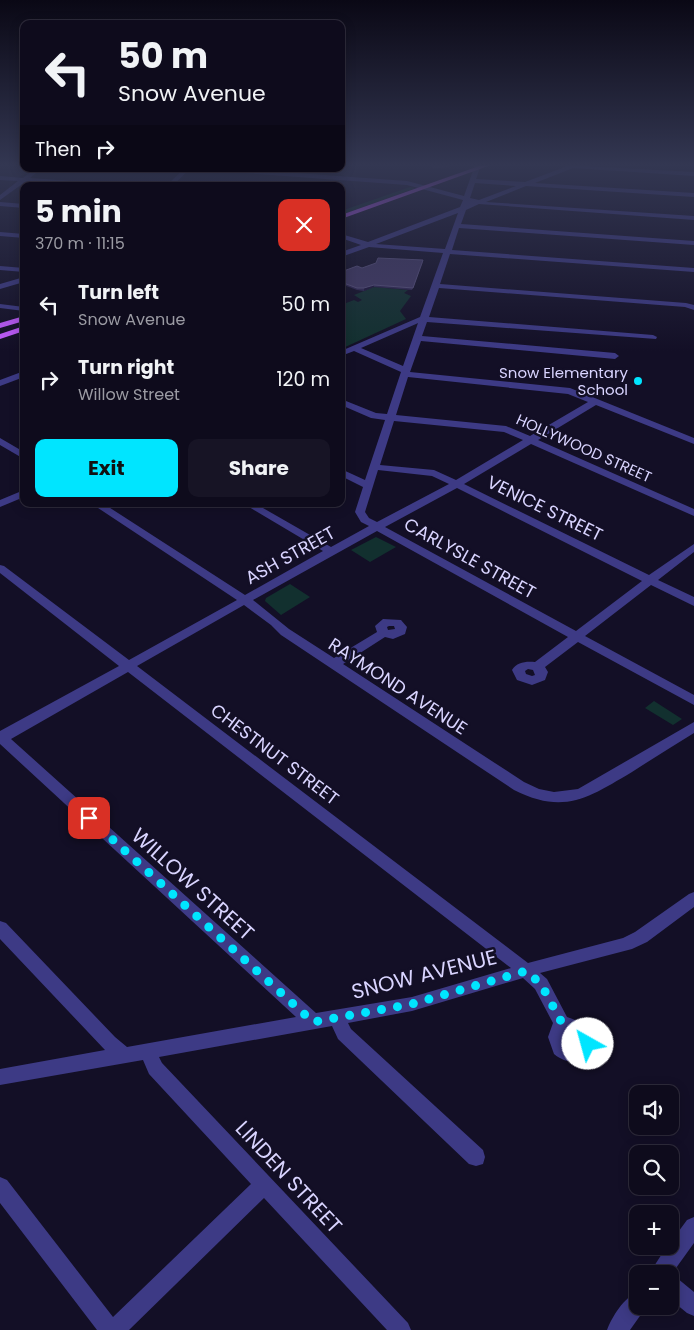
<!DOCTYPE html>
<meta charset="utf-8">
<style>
body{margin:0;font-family:Poppins,sans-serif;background:#171425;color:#f1f3f6;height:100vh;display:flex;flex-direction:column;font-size:19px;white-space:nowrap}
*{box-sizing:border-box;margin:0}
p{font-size:16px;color:#9b9ba3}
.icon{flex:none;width:28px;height:28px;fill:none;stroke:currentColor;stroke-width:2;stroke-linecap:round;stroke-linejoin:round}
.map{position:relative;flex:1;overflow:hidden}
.drawer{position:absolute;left:20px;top:182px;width:325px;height:325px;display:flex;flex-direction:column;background:#0e0b1c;border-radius:10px;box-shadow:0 2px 12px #0003,0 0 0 1px #2e2b3b}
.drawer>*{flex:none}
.banner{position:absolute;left:20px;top:20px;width:325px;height:152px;border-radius:10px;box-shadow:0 2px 12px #0003,0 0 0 1px #2e2b3b;background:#0e0b1c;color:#f1f3f6;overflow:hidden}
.controls{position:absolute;left:629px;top:1085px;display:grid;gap:10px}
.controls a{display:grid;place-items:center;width:50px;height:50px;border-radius:10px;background:#0e0b1c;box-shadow:0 2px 12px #0003,0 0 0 1px #2e2b3b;font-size:25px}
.pin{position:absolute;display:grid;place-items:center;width:42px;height:42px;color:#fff;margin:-21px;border-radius:10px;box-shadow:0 2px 8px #0006}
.me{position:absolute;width:55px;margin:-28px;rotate:322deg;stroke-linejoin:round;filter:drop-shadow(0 0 4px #0008)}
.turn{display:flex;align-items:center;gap:18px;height:105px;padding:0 15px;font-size:22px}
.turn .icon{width:65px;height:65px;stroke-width:2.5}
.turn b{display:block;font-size:35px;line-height:42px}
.then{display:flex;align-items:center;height:48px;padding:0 15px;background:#0003;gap:10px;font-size:19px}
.round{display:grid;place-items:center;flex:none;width:52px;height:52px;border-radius:10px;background:#171425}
.head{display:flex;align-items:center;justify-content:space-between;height:85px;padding:0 15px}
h1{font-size:30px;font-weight:700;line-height:38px}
.action{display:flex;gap:10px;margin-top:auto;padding:10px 15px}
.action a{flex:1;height:58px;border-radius:10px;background:#00e5ff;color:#111;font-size:20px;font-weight:700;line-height:58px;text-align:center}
.action a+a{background:#171425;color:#f1f3f6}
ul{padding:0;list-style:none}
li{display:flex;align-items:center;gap:15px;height:75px;padding:0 15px}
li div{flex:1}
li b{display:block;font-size:19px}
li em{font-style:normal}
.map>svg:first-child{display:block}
</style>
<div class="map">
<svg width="694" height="1330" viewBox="0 0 694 1330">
<rect width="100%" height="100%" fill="#130f26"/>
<path fill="#12302f" d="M410 187 416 188 341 215V211Z
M374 287 408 290 404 293 411 296 400 311 406 319 341 349V305L354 300 358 302 362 300 354 295Z
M376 537 396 547 370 562 351 550Z
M290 584 310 597 281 615 265 601 266 598Z
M654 701 682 719 673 725 645 708Z"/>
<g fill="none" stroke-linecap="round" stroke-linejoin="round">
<path fill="#3d3a85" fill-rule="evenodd" d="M475 165H481L476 179 525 182 565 167V165L694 172V176L573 168 535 183 694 193V197L526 186 486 202 694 216V220L479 204 466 210 461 224 694 241V245L459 228 452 250 694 268V272L450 254 440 284 686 303 694 305V310L685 307 439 288 429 317 653 335 657 337 656 339 427 322 422 336 615 353 619 356 615 359 421 341 410 372 570 388 694 438V444L596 405 538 440 694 509V516L531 444 464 484 649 575 694 544V552L658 580 694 597V606L651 585 585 636 694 695V705L578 642 545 667 548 672 545 680 532 685 517 680 512 670C517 662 526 661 535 662L568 637 377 531 253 600 289 629 334 658 377 632 375 626 383 619 401 620 407 627 405 634 393 639 385 637 343 664 524 782 539 789 554 792 578 789 694 722V733C673 746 652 759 632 772 588 798 564 815 514 790L281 635 271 625 244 605 137 666 528 963 623 938 635 932 689 894 694 892V907L647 942 632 949 540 973 547 979 567 1017C583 1022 592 1029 597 1045L592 1058C578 1063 566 1064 554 1054L548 1037 553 1023 535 989 523 978 412 1011 348 1023 351 1029 483 1150 485 1157 483 1164 476 1166 469 1164 338 1039 332 1026 159 1057 162 1063 408 1323 411 1330H387L264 1198 129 1330H97L0 1203V1177L7 1180 113 1317 251 1184 149 1074 143 1060 0 1085V1069L105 1050 0 939V921L6 923 115 1037 127 1047 296 1017 0 744V731L119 666 0 573V565L4 566 129 660 237 600 92 504H104L245 595 323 551 244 504H256L331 547 369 526 361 522 355 512 363 487 341 476V469L365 480 385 420 371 418 341 405V399L376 413 387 414 401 372 354 351 341 356V351L420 317 443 253 369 247 341 257V252L361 245 341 238V234L368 242 460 207 463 200 407 185 217 171 214 169H239L407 181 464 196ZM475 183 516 186 479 200 470 198ZM458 213 445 249 376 244ZM418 323 403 366 361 348 416 324ZM408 377 568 394 588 402 530 436 506 426 396 415ZM394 421 504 432 523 440 456 480 434 470 380 465ZM378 470 432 476 449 484 377 522 369 518 365 512ZM457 488 642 581 576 631 385 527ZM389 626H394L395 629 388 630 387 627ZM528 669 533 670 535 675 532 676 526 674 525 671ZM128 672 507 965 511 968 412 997 316 1013 11 739ZM566 1032 576 1038 579 1046H571L566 1043Z
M34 169H41L30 178 112 184 115 186H89L25 182 0 200V195L18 181 0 180V176L23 178Z
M184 169H190L172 186H166Z
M0 202 24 204V208L0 206Z
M0 232 24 234V238L0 236Z
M0 266 24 268V272L0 270Z
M24 277V282L0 289V284Z
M0 304 24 307V311L0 308Z
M24 371V377L0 386V380Z
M0 438 24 452V459L0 445Z
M24 490V497L0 507V500Z
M694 1217V1243L671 1275 677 1278 694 1292V1316L687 1313 670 1299V1274H649L667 1246H670V1243L687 1220Z
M638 1292V1306H647L630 1330H607C612 1317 624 1297 638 1292Z"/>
<path fill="#c25bff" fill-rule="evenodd" d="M482 165H491L341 219V215Z
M24 316V321L0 328V323Z
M24 326V331L0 339V334Z"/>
</g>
<path fill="#312854" d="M432 165H450V167L432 168Z
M423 260V262L412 290 374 287 364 291 357 290 341 284V272Z"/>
<path fill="#1d163a" d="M374 285V287L364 291V288Z"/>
<path fill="#433a66" stroke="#5a527e" d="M378 258 423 260 413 288 374 285 364 288H357L341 282V272L357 266 362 268 376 263Z"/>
<linearGradient id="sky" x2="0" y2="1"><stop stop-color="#0a0815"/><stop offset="0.47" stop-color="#333752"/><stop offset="1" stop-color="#333752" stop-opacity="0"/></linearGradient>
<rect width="694" height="351" fill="url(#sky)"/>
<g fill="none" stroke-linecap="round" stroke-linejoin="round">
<path stroke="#00e5ff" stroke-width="9" stroke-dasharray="0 16.2" d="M89 818 313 1022 412 1004 526 971 541 984 562 1023C575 1025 585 1031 588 1044"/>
</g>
<circle fill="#00e5ff" stroke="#130f26" stroke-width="2" cx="638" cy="381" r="5"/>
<g text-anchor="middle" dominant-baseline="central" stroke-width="5" stroke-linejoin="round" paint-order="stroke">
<g font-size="15" fill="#d9d4ff" stroke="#130f26" text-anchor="end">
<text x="628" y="372">Snow Elementary<tspan x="628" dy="17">School</tspan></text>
</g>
<g font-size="15" fill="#d9d4ff" stroke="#130f26">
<text transform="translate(584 448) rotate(24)">HOLLYWOOD STREET</text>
</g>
<g font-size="18" fill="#d9d4ff" stroke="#130f26">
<text transform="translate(545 508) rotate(26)">VENICE STREET</text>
<text transform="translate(290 555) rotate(-29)">ASH STREET</text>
<text transform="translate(470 558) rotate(29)">CARLYSLE STREET</text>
<text transform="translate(398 686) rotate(33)">RAYMOND AVENUE</text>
<text transform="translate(275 754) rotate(37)">CHESTNUT STREET</text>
</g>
<g font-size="21" fill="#d9d4ff" stroke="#130f26">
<text transform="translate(193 884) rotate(42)">WILLOW STREET</text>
<text transform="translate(424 974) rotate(-14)">SNOW AVENUE</text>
<text transform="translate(289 1177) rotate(47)">LINDEN STREET</text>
</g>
</g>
</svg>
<div class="controls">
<a><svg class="icon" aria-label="sound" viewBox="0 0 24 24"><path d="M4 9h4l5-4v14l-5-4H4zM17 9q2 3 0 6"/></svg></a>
<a><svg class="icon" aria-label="search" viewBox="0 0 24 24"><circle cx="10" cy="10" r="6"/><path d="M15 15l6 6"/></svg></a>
<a>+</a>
<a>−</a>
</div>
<div class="pin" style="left:89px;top:818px;background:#d93025"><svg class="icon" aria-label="arrive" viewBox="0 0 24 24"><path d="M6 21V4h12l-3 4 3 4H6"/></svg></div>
<svg class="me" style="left:588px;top:1044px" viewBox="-20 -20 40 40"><circle r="19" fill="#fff"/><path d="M0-13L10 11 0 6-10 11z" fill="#00e5ff"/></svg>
<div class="banner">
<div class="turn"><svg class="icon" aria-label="left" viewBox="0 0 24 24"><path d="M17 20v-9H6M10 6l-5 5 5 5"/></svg><div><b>50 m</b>Snow Avenue</div></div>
<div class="then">Then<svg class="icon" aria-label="right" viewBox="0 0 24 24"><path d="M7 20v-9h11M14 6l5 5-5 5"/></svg></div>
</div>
<section class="drawer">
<div class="head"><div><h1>5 min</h1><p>370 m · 11:15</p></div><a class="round" style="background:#d93025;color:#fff"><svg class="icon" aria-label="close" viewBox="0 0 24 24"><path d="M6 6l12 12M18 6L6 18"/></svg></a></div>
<ul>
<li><svg class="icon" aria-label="left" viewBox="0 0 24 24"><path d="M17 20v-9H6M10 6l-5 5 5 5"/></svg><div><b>Turn left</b><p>Snow Avenue</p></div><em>50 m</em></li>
<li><svg class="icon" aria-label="right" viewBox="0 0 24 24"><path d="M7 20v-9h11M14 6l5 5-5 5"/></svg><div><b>Turn right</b><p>Willow Street</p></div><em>120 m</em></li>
</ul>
<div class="action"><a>Exit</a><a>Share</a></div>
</section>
</div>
